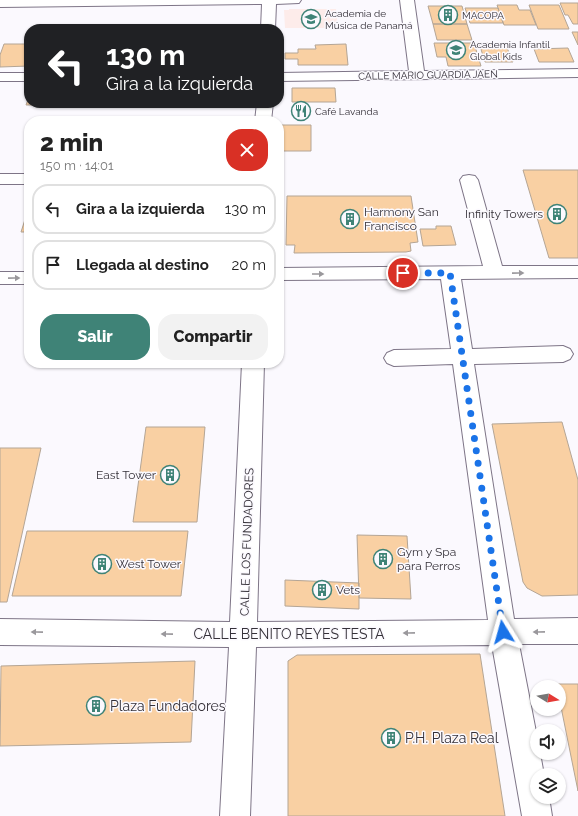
<!DOCTYPE html>
<html lang="es">
<meta charset="utf-8">
<style>
body{margin:0;font-family:Raleway,sans-serif;background:#f2f2f2;color:#222;height:100vh;display:flex;flex-direction:column;font-size:15px;white-space:nowrap}
*{box-sizing:border-box;margin:0}
p{font-size:13px;color:#767676}
.icon{flex:none;width:22px;height:22px;fill:none;stroke:currentColor;stroke-width:2;stroke-linecap:round;stroke-linejoin:round}
.map{position:relative;flex:1;overflow:hidden}
.sheet{position:absolute;left:24px;top:116px;width:260px;height:252px;display:flex;flex-direction:column;background:#fff;border-radius:16px;box-shadow:0 1px 3px #0004}
.sheet>*{flex:none}
.guide{position:absolute;left:24px;top:24px;width:260px;height:84px;border-radius:16px;box-shadow:0 1px 3px #0004;background:#202124;color:#fff;overflow:hidden}
.needle{width:26px;rotate:101deg}
.tools{position:absolute;left:530px;top:680px;display:grid;gap:8px}
.tools a{display:grid;place-items:center;width:36px;height:36px;border-radius:50%;background:#fff;box-shadow:0 1px 3px #0004;font-size:20px}
.pin{position:absolute;display:grid;place-items:center;width:34px;height:34px;color:#fff;margin:-17px;border:2px solid #fff;border-radius:50%;box-shadow:0 1px 4px #0007}
.me{position:absolute;width:44px;margin:-22px;rotate:352deg;stroke-linejoin:round;filter:drop-shadow(0 0 3px #0008)}
.turn{display:flex;align-items:center;gap:14px;height:84px;padding:0 16px;font-size:18px}
.turn .icon{width:52px;height:52px;stroke-width:2.5}
.turn b{display:block;font-size:28px;line-height:34px}
.round{display:grid;place-items:center;flex:none;width:42px;height:42px;border-radius:16px;background:#f2f2f2}
.head{display:flex;align-items:center;justify-content:space-between;height:68px;padding:0 16px}
h1{font-size:24px;font-weight:800;line-height:30px}
.cta{display:flex;gap:8px;margin-top:auto;padding:8px 16px}
.cta a{flex:1;height:46px;border-radius:16px;background:#3f8377;color:#fff;font-size:16px;font-weight:800;line-height:46px;text-align:center}
.cta a+a{background:#f2f2f2;color:#222}
ul{padding:0;list-style:none}
li{display:flex;align-items:center;gap:12px;height:50px;margin:0 8px 6px;padding:0 8px;border:2px solid #e0e0e0;border-radius:16px}
li div{flex:1}
li b{display:block;font-size:15px}
li em{font-style:normal}
.map>svg:first-child{display:block}
</style>
<div class="map">
<svg width="578" height="816" viewBox="0 0 578 816">
<rect width="100%" height="100%" fill="#fbf9fe"/>
<path fill="#fdecea" d="M289 9H336L338 28H285L284 10H289Z"/>
<path fill="#f9d0a3" stroke="#b4a595" d="M560 3H578V24H573L568 15H565Z
M497 5H517L519 10H530L536 25H504Z
M529 5H559L569 29H538Z
M428 6H462L467 24H433Z
M465 8H498L503 23H470Z
M433 24H467L472 40H437Z
M572 32H578V45Z
M434 43H474L481 66H448L446 57H437Z
M479 43H505L513 62H485Z
M4 44H29V66L0 67V55Z
M346 44 348 65H298V59H285V53H298V49H316L315 45Z
M568 48 574 62H539L534 49Z
M292 88H335L336 102H292Z
M29 97V103H68V105H26Z
M279 125H311V151H279Z
M523 170H578V258H549Z
M287 196H411L418 242 410 243 411 251 406 252 294 253 295 245H286Z
M29 207V232H21Z
M436 226H451L456 245 423 246 420 229H436Z
M562 422 578 480V595L542 596 527 588 523 582 492 424Z
M146 427H205L197 522H133Z
M0 448H41L7 602H0Z
M27 531H188L181 596H12Z
M357 535 407 536 411 599 359 598Z
M285 580 359 583V609L285 606Z
M480 654 505 816H288V661L297 655Z
M195 661 191 742 0 746 1 666Z
M556 684H578V791L559 697V687H557Z"/>
<g fill="none" stroke-linecap="round" stroke-linejoin="round">
<defs>
<path id="minor" d="M0 0H301L299 3 276 4 275 29H261L262 4 0 7Z
M400 0H414L424 71 578 69V77L279 81V73L409 71Z
M0 73H29V81H0Z
M257 103H273L271 121H255Z
M0 174H29V184H0Z
M469 175 475 176 478 180 502 266H578V278L461 279 472 349 563 346 570 349 573 354 570 359 563 362 474 364 514 619 578 618V644H519L537 737V753H540L544 775H537V797H549L552 816H522L492 645 256 647 250 816H220L229 647 0 645V619L230 622 242 363H264L257 622 488 620 453 364 394 366 387 363 384 358 387 353 394 350 451 349 441 279 279 280V268L483 266 460 180 463 176Z
M0 272H29V284H0Z"/>
</defs>
<use href="#minor" stroke="#7e7587" stroke-width="2"/>
<use href="#minor" fill="#fff" fill-rule="evenodd"/>
</g>
<defs><path id="oneway-solid" d="M-6-.8H1V-3.2L6.5 0L1 3.2V.8H-6Z"/></defs>
<g fill="#9a989c">
<use href="#oneway-solid" transform="translate(518 273) rotate(-1)"/>
<use href="#oneway-solid" transform="translate(318 274)"/>
<use href="#oneway-solid" transform="translate(14 278) rotate(-1)"/>
<use href="#oneway-solid" transform="translate(37 632) rotate(-179)"/>
<use href="#oneway-solid" transform="translate(539 632) rotate(179)"/>
<use href="#oneway-solid" transform="translate(409 633) rotate(179)"/>
<use href="#oneway-solid" transform="translate(167 634) rotate(-179)"/>
</g>
<g fill="none" stroke-linecap="round" stroke-linejoin="round">
<path stroke="#1a73e8" stroke-width="7" stroke-dasharray="0 12.6" d="M403 273H450L503 632"/>
</g>
<defs>
<symbol id="building-ring" viewBox="-11 -11 22 22"><circle r="9.5" fill="#fbf9fe" stroke="#3f8377" stroke-width="1.5"/><path d="M-4-6H4V6H1V3H-1V6H-4ZM-2.5-4.3h1.7v1.8h-1.7ZM.8-4.3h1.7v1.8H.8ZM-2.5-1h1.7V.8h-1.7ZM.8-1h1.7V.8H.8Z" fill="#3f8377"/></symbol>
<symbol id="school-ring" viewBox="-11 -11 22 22"><circle r="9.5" fill="#fbf9fe" stroke="#3f8377" stroke-width="1.5"/><path d="M0-5L7-2L0 1L-7-2ZM-4 1L0 2.5L4 1V4Q0 6-4 4Z" fill="#3f8377"/></symbol>
<symbol id="restaurant-ring" viewBox="-11 -11 22 22"><circle r="9.5" fill="#fbf9fe" stroke="#3f8377" stroke-width="1.5"/><path d="M-5-6h1v4h1v-4h1v4h1v-4h1v5L-1.5 .5V6h-2V.5L-5-1ZM5-6V6H3V1.5H1.5Q1.5-4 5-6Z" fill="#3f8377"/></symbol>
</defs>
<g fill-rule="evenodd">
<use href="#building-ring" x="437" y="4" width="22" height="22"/>
<use href="#school-ring" x="300" y="8" width="22" height="22"/>
<use href="#school-ring" x="445" y="39" width="22" height="22"/>
<use href="#restaurant-ring" x="290" y="100" width="22" height="22"/>
<use href="#building-ring" x="546" y="203" width="22" height="22"/>
<use href="#building-ring" x="339" y="208" width="22" height="22"/>
<use href="#building-ring" x="159" y="464" width="22" height="22"/>
<use href="#building-ring" x="372" y="548" width="22" height="22"/>
<use href="#building-ring" x="91" y="553" width="22" height="22"/>
<use href="#building-ring" x="311" y="579" width="22" height="22"/>
<use href="#building-ring" x="85" y="695" width="22" height="22"/>
<use href="#building-ring" x="380" y="727" width="22" height="22"/>
</g>
<g text-anchor="middle" dominant-baseline="central" stroke-width="3" stroke-linejoin="round" paint-order="stroke">
<g font-size="10" fill="#353139" stroke="#fbf9fe" text-anchor="start">
<text x="325" y="13">Academia de<tspan x="325" dy="12">Música de Panamá</tspan></text>
<text x="462" y="15">MACOPA</text>
<text x="470" y="44">Academia Infantil<tspan x="470" dy="12">Global Kids</tspan></text>
<text x="315" y="111">Café Lavanda</text>
</g>
<g font-size="10" fill="#353139" stroke="#fbf9fe">
<text transform="translate(428 75) rotate(-1)">CALLE MARIO GUARDIA JAEN</text>
</g>
<g font-size="12" fill="#353139" stroke="#fbf9fe" text-anchor="start">
<text x="364" y="212">Harmony San<tspan x="364" dy="14">Francisco</tspan></text>
<text x="543" y="214" text-anchor="end">Infinity Towers</text>
<text x="156" y="475" text-anchor="end">East Tower</text>
<text x="397" y="552">Gym y Spa<tspan x="397" dy="14">para Perros</tspan></text>
<text x="116" y="564">West Tower</text>
<text x="336" y="590">Vets</text>
</g>
<g font-size="12" fill="#353139" stroke="#fbf9fe">
<text transform="translate(247 542) rotate(-88)">CALLE LOS FUNDADORES</text>
</g>
<g font-size="14" fill="#353139" stroke="#fbf9fe">
<text x="289" y="634">CALLE BENITO REYES TESTA</text>
</g>
<g font-size="14" fill="#353139" stroke="#fbf9fe" text-anchor="start">
<text x="110" y="706">Plaza Fundadores</text>
<text x="405" y="738">P.H. Plaza Real</text>
</g>
</g>
</svg>
<div class="tools">
<a><svg class="needle" viewBox="-14 -14 28 28"><path d="M0-13l5 13h-10z" fill="#e53935"/><path d="M0 13l5-13h-10z" fill="#767676"/></svg></a>
<a><svg class="icon" aria-label="sound" viewBox="0 0 24 24"><path d="M4 9h4l5-4v14l-5-4H4zM17 9q2 3 0 6"/></svg></a>
<a><svg class="icon" aria-label="layers" viewBox="0 0 24 24"><path d="M12 4l9 5-9 5-9-5zM3 14l9 5 9-5"/></svg></a>
</div>
<div class="pin" style="left:403px;top:273px;background:#d93025"><svg class="icon" aria-label="arrive" viewBox="0 0 24 24"><path d="M6 21V4h12l-3 4 3 4H6"/></svg></div>
<svg class="me" style="left:503px;top:632px" viewBox="-20 -20 40 40"><path d="M0-17L14 15 0 8-14 15z" fill="#1a73e8" stroke="#fff" stroke-width="4"/></svg>
<div class="guide">
<div class="turn"><svg class="icon" aria-label="left" viewBox="0 0 24 24"><path d="M17 20v-9H6M10 6l-5 5 5 5"/></svg><div><b>130 m</b>Gira a la izquierda</div></div>
</div>
<section class="sheet">
<div class="head"><div><h1>2 min</h1><p>150 m · 14:01</p></div><a class="round" style="background:#d93025;color:#fff"><svg class="icon" aria-label="close" viewBox="0 0 24 24"><path d="M6 6l12 12M18 6L6 18"/></svg></a></div>
<ul>
<li><svg class="icon" aria-label="left" viewBox="0 0 24 24"><path d="M17 20v-9H6M10 6l-5 5 5 5"/></svg><div><b>Gira a la izquierda</b></div><em>130 m</em></li>
<li><svg class="icon" aria-label="arrive" viewBox="0 0 24 24"><path d="M6 21V4h12l-3 4 3 4H6"/></svg><div><b>Llegada al destino</b></div><em>20 m</em></li>
</ul>
<div class="cta"><a>Salir</a><a>Compartir</a></div>
</section>
</div>
